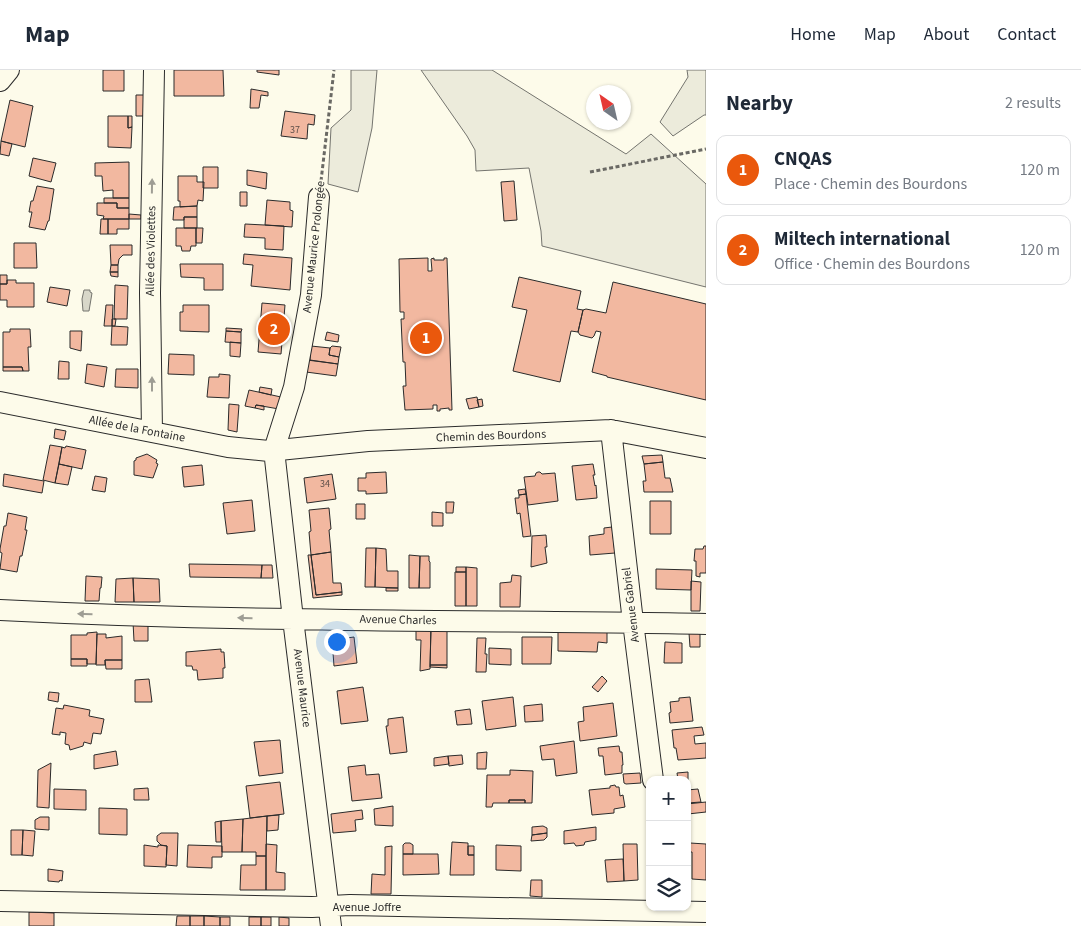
<!DOCTYPE html>
<meta charset="utf-8">
<style>
:root{--surface:#fff;--page:#f2f2f3;--text:#1f2937;--muted:#747a83;--line:#e0e1e3;--accent:#ea580c}
body{margin:0;font-family:"Source Sans 3",sans-serif;background:var(--page);color:var(--text)}
.controls{position:absolute;right:15px;bottom:15px;display:grid;overflow:hidden;border-radius:10px;box-shadow:0 1px 4px #0004}
.controls button{width:45px;height:45px;display:grid;place-items:center;padding:0;border:0;border-bottom:1px solid var(--line);background:var(--surface);color:var(--text);font:25px sans-serif}
.compass{position:absolute;left:586px;top:15px;width:45px;height:45px;border-radius:50%;background:var(--surface);box-shadow:0 1px 4px #0004;rotate:326deg}
.you{position:absolute;left:336px;top:571px;width:18px;height:18px;margin:-12px;border:4px solid #fff;border-radius:50%;background:#1a73e8;box-shadow:0 0 0 8px #1a73e833}
.badge{display:grid;place-items:center;width:32px;height:32px;border-radius:50%;background:var(--accent);color:#fff;font-size:16px;font-weight:700}
.pin{position:absolute;translate:-50% -50%;border:2px solid #fff;box-shadow:0 1px 5px #0006}
.list{margin:0;padding:0;list-style:none}
h2{display:flex;justify-content:space-between;align-items:center;height:65px;margin:0;padding:0 20px;font-size:21px}
h2 small{font-size:16px;font-weight:400;color:var(--muted)}
.list li{display:grid;grid-template-columns:32px 1fr auto;gap:15px;align-items:center;box-sizing:border-box;height:70px;margin:0 10px 10px;padding:0 10px;border:1px solid var(--line);border-radius:10px}
.list b{display:block;font-size:19px;white-space:nowrap}
.list p{margin:0;font-size:16px;white-space:nowrap;color:var(--muted)}
.list em{font-size:16px;font-style:normal;color:var(--muted)}
.icon{flex:none;width:28px;height:28px;fill:none;stroke:currentColor;stroke-width:2;stroke-linecap:round;stroke-linejoin:round}
.map{position:relative;flex:none;width:706px;height:856px;overflow:hidden}
header{display:flex;align-items:center;gap:30px;box-sizing:border-box;height:70px;padding:0 25px;background:var(--surface);border-bottom:1px solid var(--line)}
header strong{font-size:24px}
nav{display:flex;gap:28px;margin-inline-start:auto;font-size:18px}
main{display:flex}
aside{flex:1;background:var(--surface)}
.map>svg:first-child{display:block}
.green{fill:#ecebdb;stroke:#74746e}
.water{fill:#d8d7c9;stroke:#74746e}
.building{fill:#f2b8a0;stroke:#2b2b2b}
.lines{fill:none;stroke-linecap:round;stroke-linejoin:round}
.minor-casing{stroke:#2b2b2b;stroke-width:22}
.path{stroke:#6a6964;stroke-width:3;stroke-dasharray:4 2.5;stroke-linecap:butt}
.minor{stroke:#fdfbea;stroke-width:20}
.oneway{fill:#9e9d94}
.labels{text-anchor:middle;dominant-baseline:central;stroke-width:4;stroke-linejoin:round;paint-order:stroke}
.number-label{font-size:10px;fill:#5d4e48}
.street-label{font-size:12px;fill:#2b2b2b;stroke:#fdfbea}
</style>
<header>
<strong>Map</strong>
<nav><a>Home</a><a>Map</a><a>About</a><a>Contact</a></nav>
</header>
<main>
<div class="map">
<svg width="706" height="856" viewBox="0 0 706 856">
<rect width="100%" height="100%" fill="#fdfbea"/>
<path class="green" d="M351,0H377L372,58L358,122L328,114L331,58L351,40Z
M421,0H492L626,84L651,64L706,114V217L542,176L541,161L529,98L476,101L475,80L467,66Z
M687,0H706V45H704L673,66L660,52L688,7Z"/>
<path class="water" d="M84,220H90V222L92,223L89,241H83L82,229Z"/>
<path class="building" d="M103,0H124V21H103Z
M174,0H223L224,26H174Z
M257,0H279V5L257,2Z
M251,19L268,22V26L261,25L259,38H250Z
M136,25H145V46H136Z
M10,30L33,36L25,77L1,71Z
M285,41L315,45L314,55L308,54L307,69L281,66Z
M108,46H128V58L132,57L131,78L108,77Z
M128,46H132V57L128,58Z
M1,71L12,74L9,86L0,84Z
M33,88L56,93L51,112L29,106Z
M129,92V128H113V120L103,121L102,106H95V93Z
M203,97H218V118H203Z
M247,100L267,103L266,119L247,115Z
M178,106H197V112H204L203,131L198,130L197,136L180,137V131H178Z
M514,111L517,150L504,151L501,112Z
M37,116L54,119L49,151H48L45,160L29,157L32,142H29L31,131H33Z
M240,122H247V136H240Z
M104,128H129V138H117V133H104Z
M267,130L290,132V140L293,141L292,157L265,155Z
M97,133H117V138H129V149H103L104,146L97,145Z
M197,136V147H184V150H173L174,137Z
M129,144L141,145V149H129Z
M184,147H197V158H184Z
M101,149H108V164H100Z
M108,149H129V159H117V164H108Z
M245,154L284,156L283,180L265,179V168L244,167Z
M176,158H196V176H191L190,181H182L181,176H176Z
M196,158H203L202,173H196Z
M14,173H36L37,198H14Z
M110,175H132V185H123L119,189L118,195H111Z
M244,184L292,188L290,220L251,216L253,195L243,194Z
M428,188V201H432L431,189L434,188V190H444V188H447L452,340H449V338L440,339V341H437V335H433V339L405,340L403,316H406L405,292H403L401,249H404V242H400L399,189Z
M180,194H223V220H204V208L181,207Z
M111,195H118V202H110Z
M110,202H118V207L111,206Z
M0,205H7V214H0Z
M519,207L581,221L577,239L583,240L578,262L571,261L560,312L513,301L527,240L512,237Z
M7,210H16V213H34V237H7V230H0V214H7Z
M613,212L706,234V330L607,307V306L592,302L601,262L596,261L594,266L592,268L580,265L578,262L583,240L586,239L606,243Z
M115,215L128,216L127,249H114Z
M50,217L70,220L67,236L47,232Z
M262,233L285,235L281,284L258,282Z
M106,235H113L112,256H104Z
M183,235H209V262L180,261V242H183Z
M112,249H116L115,256H112Z
M112,256L128,257L127,275H111Z
M226,258L242,259L241,262L226,261Z
M10,259H30L31,277H28L29,301H23L22,297H3V262H10Z
M70,261H82L81,281L70,278Z
M226,261L241,262V273L225,272Z
M327,262L339,265L338,272L325,270Z
M230,272L241,273L240,287L230,286Z
M311,276L330,278L329,285L339,287L338,294L310,290Z
M332,276L341,277L339,287L329,285L330,278Z
M169,284L194,285V305L168,304Z
M307,290L338,294L336,306L306,302Z
M59,291L69,292V309H58Z
M87,294L107,297L104,317L85,313Z
M3,297H22L23,301H3Z
M116,299H138V318L115,317Z
M219,304L230,305L229,328L207,327L209,307H219Z
M260,317L272,319L271,325L259,322Z
M249,320L281,327L279,339L256,335L255,338L245,336Z
M477,327L479,337L469,339L466,329Z
M482,329L483,336L479,337L477,330Z
M229,334L239,335L237,362L228,360Z
M256,335L264,336V340L255,338Z
M55,359L66,361L64,370L54,368Z
M50,375L62,377L55,413L43,410Z
M66,376L86,380L82,399L59,394L62,377L65,378Z
M147,384L157,390L156,393L158,394L153,408L134,405V391L136,390V388Z
M662,385L663,392L644,394L642,386Z
M663,392L665,408H670L673,422H644L643,411H646L644,394Z
M59,394L72,397L68,415L55,413Z
M593,394L595,405H593L595,416L596,415L597,428L576,430L572,396Z
M202,395L204,415L184,417L182,397Z
M386,402L387,423L366,424V421H358V408H366V403Z
M538,402H540L542,404L555,403L558,431L528,435L524,407L535,406L536,403Z
M4,404L44,411L42,423L3,416Z
M332,404L336,429L307,433L304,408Z
M95,406L107,408L105,422L92,420Z
M525,419L526,424L519,425L518,420Z
M526,424L531,466L523,467L520,443L517,444L515,428H519V425Z
M252,430L255,461L227,464L223,433Z
M650,431H671V464H650Z
M446,432H454L453,443H446Z
M356,434H365V449H356Z
M329,438L331,459L329,460L331,482L311,485L309,462L311,461L309,440Z
M432,442L443,443V456H432Z
M8,443L27,447L25,460H27L22,486H20L17,502L0,499L2,483L0,482V479L4,456H6Z
M612,457L615,483L590,485L589,466L604,464V458Z
M546,465L547,477H545L547,493L531,497L532,466Z
M704,476H706V503H700V507L696,506V491H694L695,479H703Z
M366,478H376L375,517H365Z
M376,478L386,479L387,501H398V518L375,517Z
M331,482L333,513H341L342,522L316,525L311,485Z
M308,485H311L316,525L342,522V525L313,528Z
M409,485L420,486L419,518H409Z
M420,486H429V491L430,492V518H419Z
M189,494L262,495L261,508L190,507Z
M262,495H272L273,508H261Z
M456,497H466V502H456Z
M466,497L477,498V536H466Z
M656,499L692,500L691,520L656,519Z
M455,502H466V536H455Z
M512,505L521,506L520,537H500V513L511,512Z
M86,506L102,507L101,518H100L99,531H85Z
M133,508L134,532H115L116,509Z
M133,508L159,509L160,532H134Z
M691,511L701,512L700,541H691Z
M386,518H398V521H386Z
M133,552L148,553V571H134Z
M416,557H431L430,599L420,601L421,570H416Z
M431,557H447V595H430Z
M558,559L607,560V573L598,572L597,582L558,581Z
M97,562L96,594H87V589H71V565H87V563Z
M689,563H700V577H690Z
M97,564H106V568L122,566V590H105V595H96Z
M354,567L357,593L334,596L332,570Z
M522,567H552L551,594H522Z
M477,568H486L485,584H487L486,602H476Z
M665,572L682,573V593H664Z
M489,578L511,579V595L489,594Z
M221,579V582H224L225,598H223V608L198,610L197,600H193L192,596H186V582Z
M71,589H87V596H71Z
M105,590H122V599H106Z
M430,595H447V598L430,597Z
M602,606L607,611L598,622L592,617Z
M149,609L152,632H135V610Z
M363,617L368,651L341,654L337,621Z
M49,622L59,623L58,632L48,630Z
M513,627L516,656L486,660L482,631Z
M690,627L693,651L670,653L669,643L671,642L670,632L679,631V628Z
M613,633L617,666L580,671L578,652L584,651L583,637Z
M542,634L543,651L525,652L524,636Z
M64,635L90,640L89,646L104,649L101,664L93,663L91,674L84,672L83,676L70,680L69,675L65,674L66,663L60,662V665L52,664L56,638L63,639Z
M470,639L472,654L457,655L455,641Z
M403,647L407,682L390,684L386,656H388V649Z
M702,657L704,665L694,666L695,674L706,673V688L678,690L676,678H674L672,660Z
M280,670L283,703L259,706L254,672Z
M574,671L577,703L556,706L554,689L542,690L540,676Z
M619,676L620,682H622L623,695H622V703L605,705L603,686H599L598,678Z
M116,681L118,695L94,699V685Z
M487,682L486,699H477V683Z
M462,685L463,694L449,696L448,686Z
M448,686L449,694L434,696V688Z
M51,693L49,738L37,737L38,700Z
M365,695L366,705L379,704L382,728L352,731L348,697Z
M510,700L533,701L532,733H525V730H509V733H493L492,737H486L487,705H510Z
M688,702V710H678L677,703Z
M640,703L641,713L626,714L624,713L623,704Z
M280,712L284,744L250,748L246,716Z
M615,715L616,717H619L620,726L623,725L625,737L614,739V743L592,745L589,720L610,718V716Z
M148,718L149,730H134V719Z
M54,719L86,720V740L54,739Z
M698,719L701,732L687,733V720Z
M509,730H525V733H509Z
M706,732V742L688,744L687,734Z
M393,736V756L375,755L374,739Z
M99,738L127,739V765L99,764Z
M362,740L363,749L355,750L356,761L333,763L331,744Z
M279,745L278,760L267,761V746Z
M267,746L266,786H256V782H242L243,749Z
M40,747H49V760L35,759V750Z
M243,749L242,782H222L221,751Z
M221,751V772H216L215,752Z
M543,756L547,758V763L532,765V757Z
M596,757V770L585,772L584,775L576,776L574,773L564,774V761Z
M11,760H23L22,785H11Z
M23,760L35,761L33,786L22,785Z
M161,763H178L177,796L166,795L167,776L161,775L157,771V766Z
M547,763V767L544,770L531,771L532,765Z
M452,772L468,773V785H474V805H450Z
M405,773H410L413,775V784H403V775Z
M690,773L706,774V810L692,809V782H689Z
M266,774L277,775L276,802L285,803V820H266Z
M623,774H637L638,810L624,811Z
M144,775L158,777V775L167,776L166,797L144,796Z
M188,775L222,776V787H212V798L187,797Z
M496,775L521,776V801L496,800Z
M392,776L391,824H371L372,804L385,805V777Z
M468,776H474V785H468Z
M403,784H438L439,804L403,805Z
M256,786H266V820H240L241,795H256Z
M623,789L624,811L607,812L605,790Z
M48,799L63,801L62,811L60,810L59,812L48,811Z
M531,810H542V827L530,826Z
M29,842L54,843V856H29Z
M177,846H190V856H176Z
M190,846H204V856H190Z
M204,846L220,847V856H204Z
M220,847H230V856H220Z
M249,847H261V856H249Z
M261,847H271V856H261Z
M279,847L289,848V856H279Z"/>
<g class="lines">
<g class="minor-casing">
<path id="minor" d="M0,11L9,0
M319,127L311,225L294,317L274,380L293,549L331,856
M0,332L228,377L269,381L368,371L611,360L706,378
M611,360L633,552L653,710
M152,362L150,223L154,0
M0,540C98,545 196,548 294,549C432,552 569,551 706,554
M0,831L312,837L350,835L706,842"/>
</g>
<path class="path" d="M590,102L706,79
M321,111L334,0"/>
<use href="#minor" class="minor"/>
</g>
<defs><path id="oneway-solid" d="M-6-.8H1V-3.2L6.5 0L1 3.2V.8H-6Z" transform="scale(1.25)"/></defs>
<g class="oneway">
<use href="#oneway-solid" transform="translate(152 116) rotate(-89)"/>
<use href="#oneway-solid" transform="translate(152 314) rotate(-90)"/>
<use href="#oneway-solid" transform="translate(85 544) rotate(-178)"/>
<use href="#oneway-solid" transform="translate(245 548) rotate(-179)"/>
</g>
<g class="labels">
<g class="number-label">
<text x="295" y="60">37</text>
<text x="325" y="414">34</text>
</g>
<g class="street-label">
<text transform="translate(314 177) rotate(-84)">Avenue Maurice Prolongée</text>
<text transform="translate(151 181) rotate(-89)">Allée des Violettes</text>
<text transform="translate(137 359) rotate(11)">Allée de la Fontaine</text>
<text transform="translate(491 366) rotate(-2)">Chemin des Bourdons</text>
<text transform="translate(631 535) rotate(-97)">Avenue Gabriel</text>
<text transform="translate(398 550) rotate(1)">Avenue Charles</text>
<text transform="translate(302 618) rotate(83)">Avenue Maurice</text>
<text x="367" y="837">Avenue Joffre</text>
</g>
</g>
</svg>
<div class="controls">
<button>+</button>
<button>−</button>
<button><svg class="icon" aria-label="layers" viewBox="0 0 24 24"><path d="M12 4l9 5-9 5-9-5zM3 14l9 5 9-5"/></svg></button>
</div>
<svg class="compass" viewBox="-18 -18 36 36"><path d="M0-13l5 13h-10z" fill="#e53935"/><path d="M0 13l5-13h-10z" fill="#747a83"/></svg>
<div class="you"></div>
<div class="pin badge" style="left:426px;top:268px">1</div>
<div class="pin badge" style="left:274px;top:259px">2</div>
</div>
<aside>
<h2>Nearby<small>2 results</small></h2>
<ul class="list">
<li><span class="badge">1</span><div><b>CNQAS</b><p>Place · Chemin des Bourdons</p></div><em>120 m</em></li>
<li><span class="badge">2</span><div><b>Miltech international</b><p>Office · Chemin des Bourdons</p></div><em>120 m</em></li>
</ul>
</aside>
</main>
